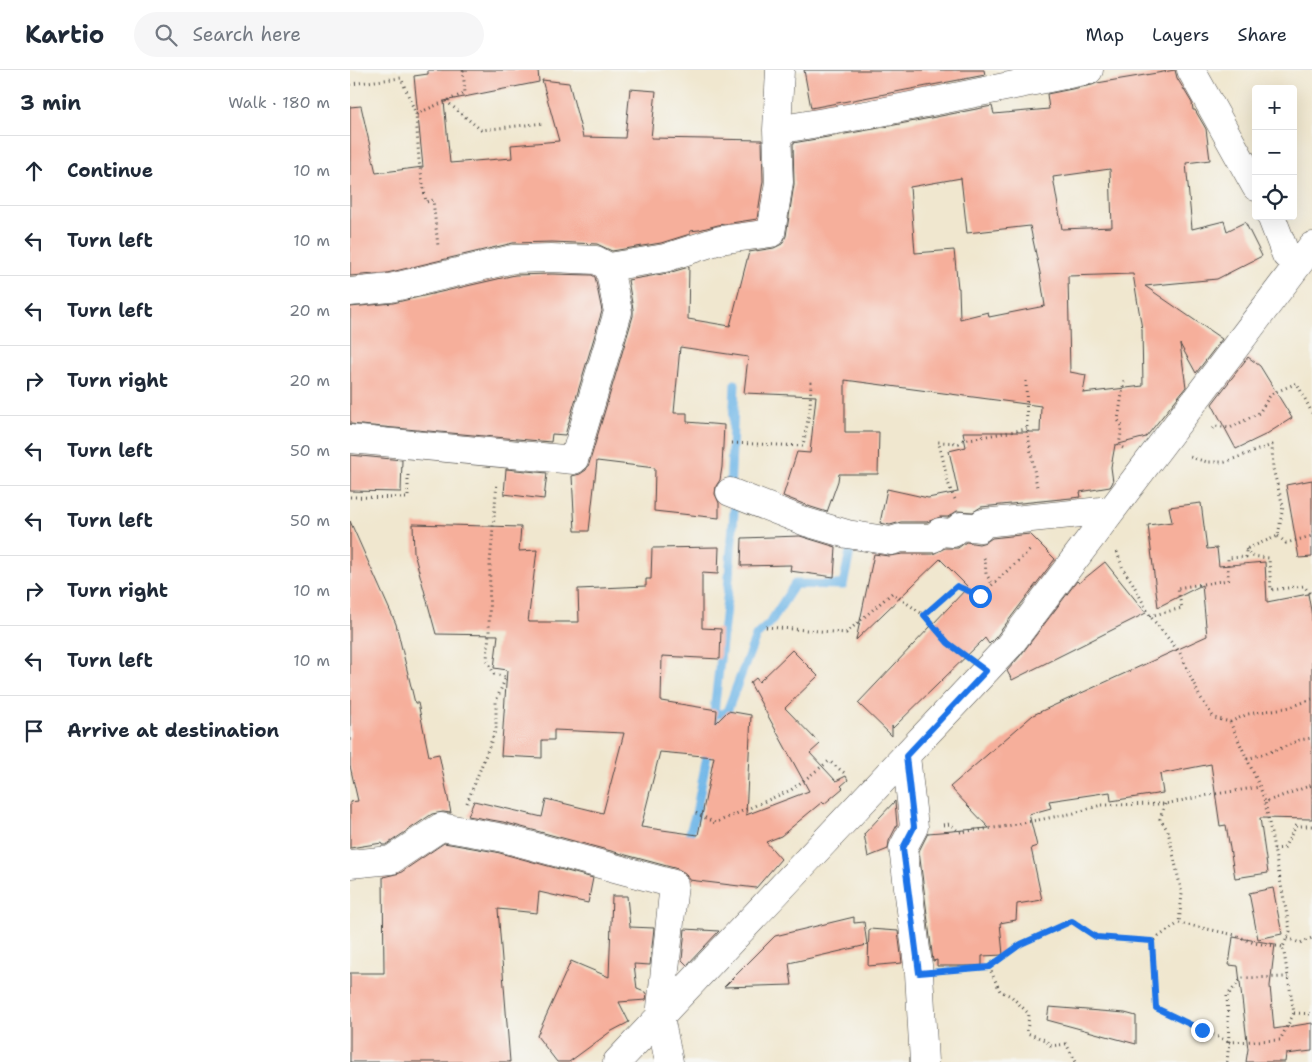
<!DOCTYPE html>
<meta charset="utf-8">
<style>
:root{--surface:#fff;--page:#f6f6f7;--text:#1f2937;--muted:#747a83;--line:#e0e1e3}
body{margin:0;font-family:"Shantell Sans",sans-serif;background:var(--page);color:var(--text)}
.controls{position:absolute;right:15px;top:15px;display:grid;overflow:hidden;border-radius:5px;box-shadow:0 5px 20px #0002}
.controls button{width:45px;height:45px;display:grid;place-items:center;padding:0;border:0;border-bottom:1px solid var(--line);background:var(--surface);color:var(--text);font:25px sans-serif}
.stop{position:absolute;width:15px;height:15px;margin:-11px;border:4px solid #1a73e8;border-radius:50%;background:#fff}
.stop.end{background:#1a73e8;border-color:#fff;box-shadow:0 1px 5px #0008}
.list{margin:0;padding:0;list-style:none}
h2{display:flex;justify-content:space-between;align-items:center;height:65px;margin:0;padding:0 20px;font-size:21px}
h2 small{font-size:16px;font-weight:400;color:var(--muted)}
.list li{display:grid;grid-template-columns:32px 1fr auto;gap:15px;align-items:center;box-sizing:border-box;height:70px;padding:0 20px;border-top:1px solid var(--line)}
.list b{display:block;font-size:19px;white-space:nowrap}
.list em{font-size:16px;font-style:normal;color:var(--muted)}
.icon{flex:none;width:28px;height:28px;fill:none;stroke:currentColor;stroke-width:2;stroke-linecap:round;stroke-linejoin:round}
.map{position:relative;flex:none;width:962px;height:992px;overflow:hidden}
header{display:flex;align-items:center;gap:30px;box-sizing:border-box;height:70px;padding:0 25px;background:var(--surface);border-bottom:1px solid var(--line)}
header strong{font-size:24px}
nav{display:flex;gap:28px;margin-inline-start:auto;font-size:18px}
.search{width:350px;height:45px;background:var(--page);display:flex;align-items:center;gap:12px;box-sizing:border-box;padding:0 18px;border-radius:28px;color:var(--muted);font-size:19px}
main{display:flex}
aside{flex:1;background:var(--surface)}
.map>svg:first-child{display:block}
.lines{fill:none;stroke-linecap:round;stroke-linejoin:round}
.stream{stroke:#71b7e8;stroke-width:9}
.building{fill:#f6af9b;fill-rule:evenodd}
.minor-casing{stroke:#494744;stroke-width:29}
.path{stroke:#494744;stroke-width:3;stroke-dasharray:1 4;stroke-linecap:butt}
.minor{stroke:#fff;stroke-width:28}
.route{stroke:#1a73e8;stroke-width:6}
</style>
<header>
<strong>Kartio</strong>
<div class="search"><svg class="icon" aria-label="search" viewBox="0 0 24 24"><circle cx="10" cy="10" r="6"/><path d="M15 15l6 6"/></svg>Search here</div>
<nav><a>Map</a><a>Layers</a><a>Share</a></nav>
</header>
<main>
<aside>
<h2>3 min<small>Walk · 180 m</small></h2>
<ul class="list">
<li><svg class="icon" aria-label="ahead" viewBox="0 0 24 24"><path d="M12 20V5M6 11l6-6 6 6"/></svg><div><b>Continue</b></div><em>10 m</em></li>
<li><svg class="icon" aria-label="left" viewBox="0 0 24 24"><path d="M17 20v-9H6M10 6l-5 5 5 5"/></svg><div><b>Turn left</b></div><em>10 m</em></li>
<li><svg class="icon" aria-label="left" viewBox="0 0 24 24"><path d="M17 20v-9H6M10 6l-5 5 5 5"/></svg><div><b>Turn left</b></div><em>20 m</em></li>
<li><svg class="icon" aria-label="right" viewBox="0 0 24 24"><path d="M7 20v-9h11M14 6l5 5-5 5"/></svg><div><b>Turn right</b></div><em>20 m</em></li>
<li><svg class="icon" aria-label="left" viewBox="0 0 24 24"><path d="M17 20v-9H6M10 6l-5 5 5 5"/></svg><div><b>Turn left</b></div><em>50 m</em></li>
<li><svg class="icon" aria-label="left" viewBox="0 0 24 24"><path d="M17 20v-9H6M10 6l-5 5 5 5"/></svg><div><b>Turn left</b></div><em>50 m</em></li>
<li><svg class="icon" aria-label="right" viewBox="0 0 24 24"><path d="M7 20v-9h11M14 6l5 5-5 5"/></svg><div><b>Turn right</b></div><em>10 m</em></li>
<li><svg class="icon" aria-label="left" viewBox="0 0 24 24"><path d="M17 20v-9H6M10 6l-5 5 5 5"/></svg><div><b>Turn left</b></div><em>10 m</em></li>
<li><svg class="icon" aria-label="arrive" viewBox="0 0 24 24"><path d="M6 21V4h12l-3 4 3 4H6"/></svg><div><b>Arrive at destination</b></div></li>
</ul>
</aside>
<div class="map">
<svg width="962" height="992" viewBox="0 0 962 992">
<rect width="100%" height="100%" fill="#f6f6f2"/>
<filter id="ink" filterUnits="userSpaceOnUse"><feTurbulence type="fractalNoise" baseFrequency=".02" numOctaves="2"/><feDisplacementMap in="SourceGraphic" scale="10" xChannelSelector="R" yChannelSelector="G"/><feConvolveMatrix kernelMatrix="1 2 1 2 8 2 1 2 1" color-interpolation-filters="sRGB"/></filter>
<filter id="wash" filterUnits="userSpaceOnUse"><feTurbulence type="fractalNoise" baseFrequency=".0096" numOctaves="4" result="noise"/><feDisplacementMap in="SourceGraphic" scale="20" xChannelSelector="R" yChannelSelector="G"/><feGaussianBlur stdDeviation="1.12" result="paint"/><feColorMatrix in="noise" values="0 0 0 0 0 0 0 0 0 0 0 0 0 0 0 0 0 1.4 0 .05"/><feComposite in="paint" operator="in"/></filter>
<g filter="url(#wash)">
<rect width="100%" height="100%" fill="#f0e7cf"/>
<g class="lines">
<path class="stream" d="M365,643L376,644L406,566L420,553L445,514L493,515L503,467
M363,651L378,520L385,430L380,422L385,314
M336,775L346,743L359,676"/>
</g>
<g id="blocks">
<path class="building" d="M78,0H188L189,12L94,31L100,93L162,88L161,75L209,71L192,10L219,13L233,67L275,68L280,19L306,21L301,68L412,70L413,111L407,149L368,155L349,160L340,161V164L311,173L262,181L247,174L202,172L163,173L37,203L0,206V37L11,36L26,103L73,97L64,6L78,4Z
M454,0H634L635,5L461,38Z
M825,0L827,8L842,33L843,40H845L856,59L860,90L836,93L842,159L874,151L877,161L895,152L912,186L867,209L795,216L872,269L846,303L830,274L836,317L796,367L765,375L761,397L763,412L760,417L730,422L731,427L631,437L623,442L607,441L598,447H590L577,452H551L540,455L530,453L537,419L578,428L608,422L599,381L616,377L613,362H690L691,336L495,310V362H529L528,404H489L488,411L477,442L461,437L433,426L447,382L460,383L466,326L394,323L398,287L330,277L324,343H337V352L374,355L372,397L370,410L366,416L365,424L369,433V448L304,441L305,398L247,391L239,461H225L222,406L230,404L236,400L239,394L283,246V239L278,210L318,203L339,197L338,249L380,256L399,182L424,178L432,174L436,166L444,114L443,73L524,59L642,36L644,44L699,39L697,24L742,15L747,13ZM760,99L762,157L712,159L703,107ZM611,108L617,163L680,156L690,203L695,236L639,247L638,242L610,249L609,218H608L604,180L565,183L560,117ZM783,204L792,259L793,316L733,323L736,305L720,302L718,206Z
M201,204L242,205L245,207L252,241L215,365L202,364L201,372L0,354V237L43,233L165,205Z
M898,287L910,296L942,348L915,365L886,379L862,334Z
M0,385L52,390L51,422L0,421Z
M156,399L197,403L194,429L154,424Z
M962,410V487L949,488L936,415Z
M851,433L857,479L867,478L869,496L915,492L917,532L958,524L962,546V749L910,748L918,803L885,808L876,755L870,756L861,694L810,704L813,723L761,731L760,722L699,731L701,738L679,744L687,776L681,778L692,830L667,834L666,850L650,853L653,885L632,886V896H587V890L583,891L569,781L578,763L639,758L600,717L683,645L857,566L852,515L808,537L798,455L822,452L819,437Z
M0,451L46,554L65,633H68L79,686L89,684L101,743L93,742L82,744L36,775H32V773L0,778V732L8,731L0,696Z
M63,454L171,457L169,481L187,480L178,552H229L228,519L296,516V509H301L302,478L369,477L368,504L352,503V558L371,559L370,589L312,586L311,631L367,640L366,653L378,641L401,645L396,745L459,721L400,613L406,608L409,612L442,580L468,606L435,638L470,674L460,683L486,711L496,706L498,710L491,716L493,718L474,734L472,732L431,766L416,772L431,789L406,818L339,810L335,803L328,799L153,752L118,746L124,731L192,747L196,729L253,743L274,663L204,660V670H192V688L151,686L157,600L144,598L148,565L86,564L64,483ZM310,682L364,687L348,765L291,757Z
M680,464L705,489L646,567L639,574L635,568L543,658L542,656V666L508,633L618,517L590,489L506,570L524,484L539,486L553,484H583L595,478H608L616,472L629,474L636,472L642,468Z
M450,466L486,477L484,507L440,501L441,495L391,496L392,468Z
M755,492L796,543L662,610L657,601L670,586L727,511L729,513Z
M545,731L547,755L539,771L538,779L518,787L514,764Z
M94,773L146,782L243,808L238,833L189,822L187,843L148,839L160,992H0V903H34L33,807L50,803Z
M923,818L932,864L908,869L899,823Z
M262,826H277L280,857L304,858L300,895L284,894L287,919L297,923L296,930L269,932L279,952L260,962L219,992H207L187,966L221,891L259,907Z
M504,847V853L514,852L517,875L439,893L442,915L374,917L425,866Z
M335,859L369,861L337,895L332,890Z
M519,859L548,861L552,893L518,896Z
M883,867L925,874L920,916L924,959L962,953V981L936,984L935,992H896L898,979L888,896L879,895Z
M699,937L775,943L786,946V974L697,950Z"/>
</g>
</g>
<g filter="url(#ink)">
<use href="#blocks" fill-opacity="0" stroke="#494744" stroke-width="1"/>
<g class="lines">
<g class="minor-casing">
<path id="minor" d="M841,0L906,117
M427,60L521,44L739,0
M921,146L936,185L947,194
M0,222L40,218L163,189L201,188L246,190L259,197L315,188L370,170L421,163L429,112L427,60L430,0
M0,369L224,390L268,242L259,197
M380,422L456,452L497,464L541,471L551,468H583L590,462L603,463L611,456L630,458L633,453L761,440
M556,686L564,757L553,778L569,903L574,992
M0,794L41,790L91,757L149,767L324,814L310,947L319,992
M267,992L658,577L962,176"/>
</g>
<path class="path" d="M0,14L51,8L66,44L69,91L76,132L83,130L88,176
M96,31L131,60L194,53
M66,44L115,23L113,0
M676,311L677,359L687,417
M863,359L865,356L880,358L909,343L921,324L947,313L962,343
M382,373L453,376L460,339L461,311
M773,378L769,376L772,356L768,350L774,311
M0,427L58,428V405
M605,429C595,412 595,390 588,372L609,373L613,370L677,359
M928,466L936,473L962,466
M896,479L901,486L919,488L921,520L954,516L962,526
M767,482L773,499L782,512L800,546L830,583L849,625L864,648L880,652L910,717L915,732L962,715
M634,488L635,490L636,504L643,515
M574,545L598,573L612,584
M800,546L832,538L827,518L878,510V488L896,487V479L928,466L933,436L923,399L922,375L875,392H857L840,387
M416,557L496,563L542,523L574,545L607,516L630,526L681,479
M880,652L898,644L941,637L962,629
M897,689L932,678L949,670L962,668
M117,733L146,659V631L156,607L144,604L137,589L139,563L140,493L147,412
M815,734L810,749L818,761L832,824L829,853
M346,743L365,753L441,720L479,691L497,705
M593,755L600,754L609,762L652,757L724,743L751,735L815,734L859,725L910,717
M924,779L934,778L946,756H962
M937,868L950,873L962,868
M802,871L806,938L879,972
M639,897L650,921L661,926L679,944L677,963L695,970L701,976L716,974L726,992
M597,901L639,897L671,874L722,851L746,867L802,871L829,853L885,865L904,873L933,877
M944,943L962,944
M879,972L877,926L892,908L938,907
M877,992L879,972L930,970L944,943L933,877L940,861L915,732"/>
<use href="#minor" class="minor"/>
</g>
</g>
<g class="lines" filter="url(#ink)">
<path class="route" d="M630,526L607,516L574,545L598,573L636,601L556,686L564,757L553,778L569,903L639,897L671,874L722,851L746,867L802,871L806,938L852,960"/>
</g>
</svg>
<div class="controls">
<button>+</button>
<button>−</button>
<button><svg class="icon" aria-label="locate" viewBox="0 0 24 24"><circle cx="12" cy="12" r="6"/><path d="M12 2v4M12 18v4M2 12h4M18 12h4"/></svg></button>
</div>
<div class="stop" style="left:630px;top:526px"></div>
<div class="stop end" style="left:852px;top:960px"></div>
</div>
</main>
